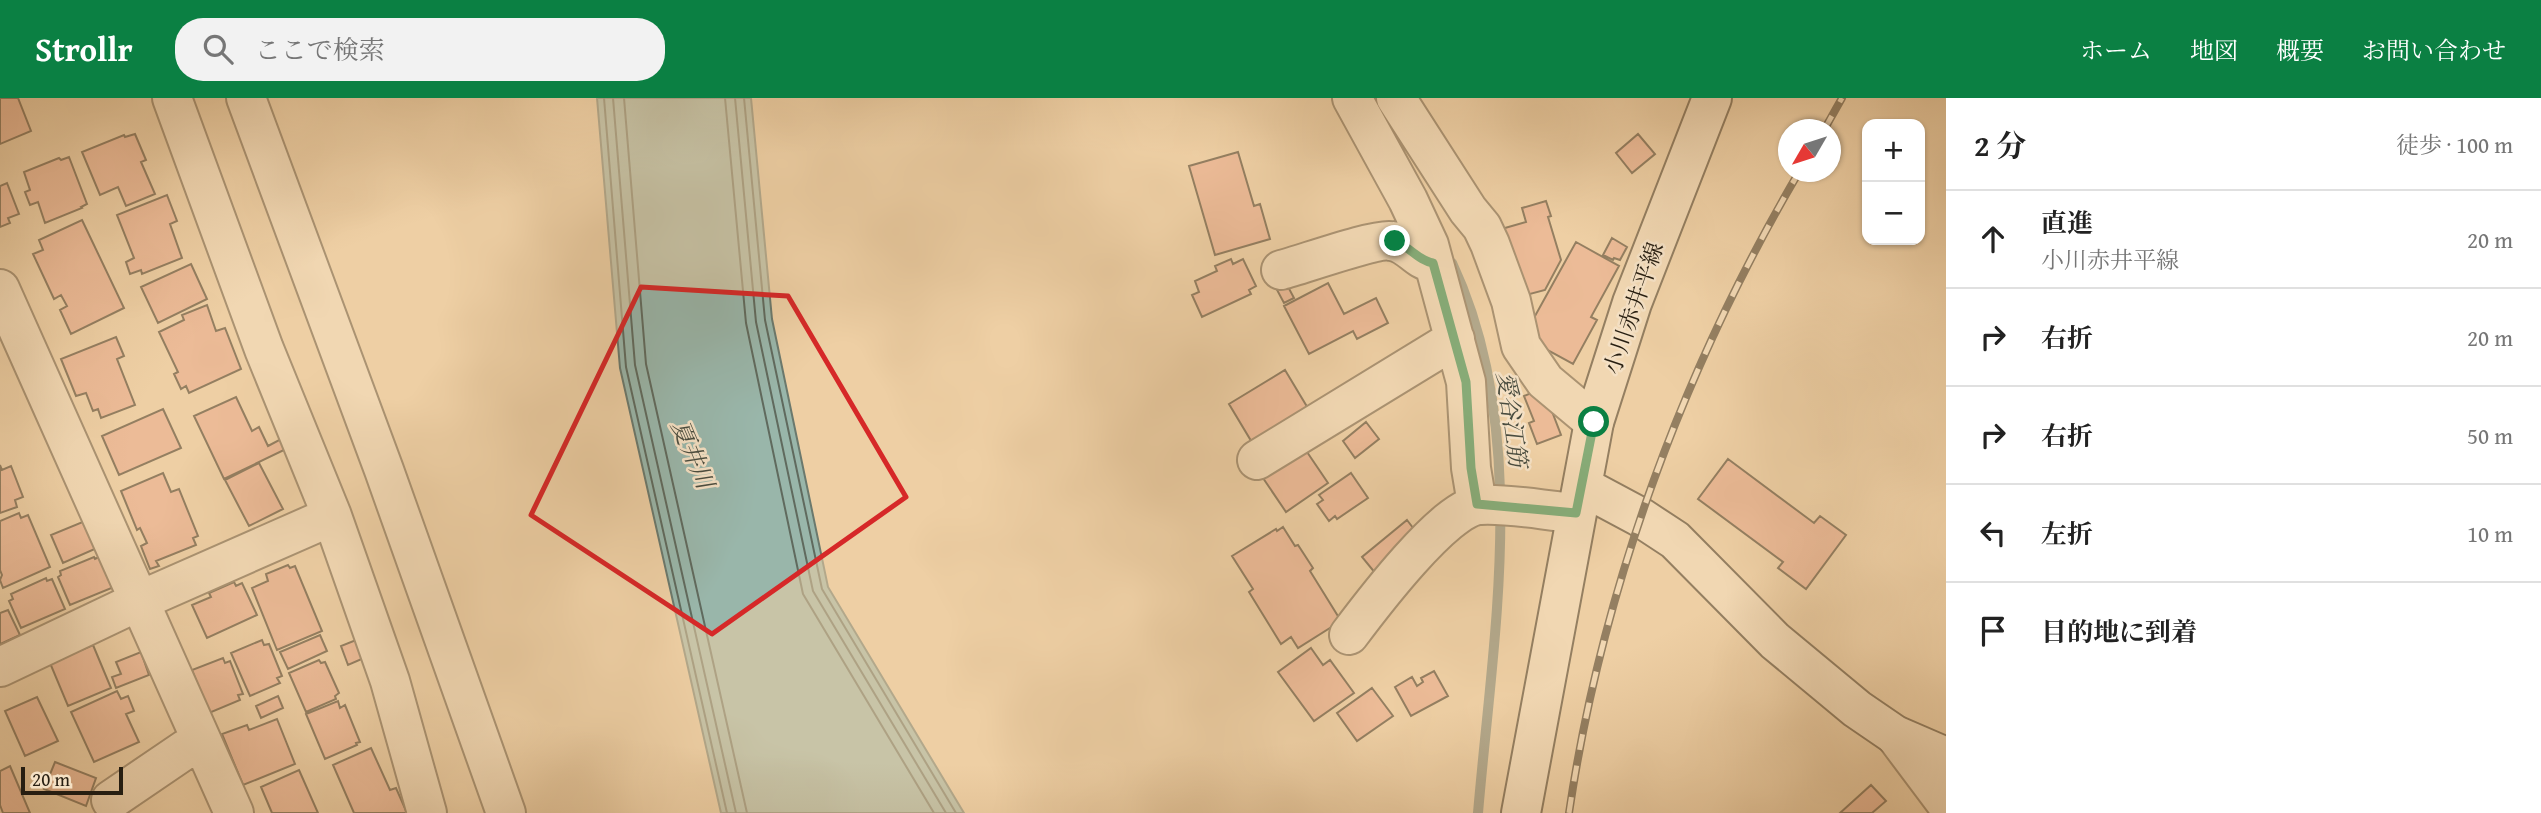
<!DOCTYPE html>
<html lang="ja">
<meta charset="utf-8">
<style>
:root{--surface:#fff;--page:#f2f2f2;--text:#222;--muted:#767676;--line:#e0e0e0;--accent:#0b8043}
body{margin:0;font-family:"Gentium Book Plus","Noto Serif JP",serif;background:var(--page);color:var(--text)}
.controls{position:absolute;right:21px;top:21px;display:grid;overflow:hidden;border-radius:14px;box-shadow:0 2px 5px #0004}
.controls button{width:63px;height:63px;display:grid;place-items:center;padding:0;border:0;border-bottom:2px solid var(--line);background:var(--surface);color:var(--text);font:35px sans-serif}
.compass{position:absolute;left:1778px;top:21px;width:63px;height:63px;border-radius:50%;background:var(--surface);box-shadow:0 2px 5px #0004;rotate:231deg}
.scale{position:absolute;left:21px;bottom:18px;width:102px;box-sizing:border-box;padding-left:7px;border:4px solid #271e11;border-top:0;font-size:19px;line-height:24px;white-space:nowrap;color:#271e11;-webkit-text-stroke:5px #f4e0c4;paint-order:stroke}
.stop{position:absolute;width:21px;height:21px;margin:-16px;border:5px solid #0b8043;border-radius:50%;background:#fff}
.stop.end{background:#0b8043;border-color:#fff;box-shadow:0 2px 7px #0008}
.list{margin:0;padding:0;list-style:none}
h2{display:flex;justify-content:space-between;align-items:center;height:91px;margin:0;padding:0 28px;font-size:30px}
h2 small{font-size:23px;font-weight:400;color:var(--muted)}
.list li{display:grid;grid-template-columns:46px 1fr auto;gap:21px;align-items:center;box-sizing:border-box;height:98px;padding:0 28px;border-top:2px solid var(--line)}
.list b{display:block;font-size:26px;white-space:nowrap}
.list p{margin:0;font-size:23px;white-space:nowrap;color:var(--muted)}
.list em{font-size:23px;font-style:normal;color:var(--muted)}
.icon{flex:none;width:38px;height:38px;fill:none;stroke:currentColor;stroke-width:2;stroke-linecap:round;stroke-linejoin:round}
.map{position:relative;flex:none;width:1946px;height:715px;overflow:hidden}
header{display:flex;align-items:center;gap:42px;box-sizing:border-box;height:98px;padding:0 35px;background:var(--accent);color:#fff}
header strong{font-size:33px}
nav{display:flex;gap:38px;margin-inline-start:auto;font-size:24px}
.search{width:490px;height:63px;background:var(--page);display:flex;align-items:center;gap:18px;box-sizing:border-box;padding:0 24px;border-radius:28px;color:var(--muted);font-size:26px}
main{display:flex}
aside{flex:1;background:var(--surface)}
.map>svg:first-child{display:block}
.water{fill:#99b6aa;stroke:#6b796d;stroke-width:2}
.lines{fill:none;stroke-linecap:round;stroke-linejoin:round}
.shore{stroke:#606a5e;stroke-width:2}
.stream{stroke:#6b796d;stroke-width:10}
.building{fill:#e9a387;stroke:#271e11;stroke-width:2}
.street-casing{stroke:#594a36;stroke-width:42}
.secondary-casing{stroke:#271e11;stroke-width:42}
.street{stroke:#f4e0c4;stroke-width:38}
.secondary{stroke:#f4e0c4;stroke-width:38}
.rail-casing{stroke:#271e11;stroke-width:8}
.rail{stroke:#f4e0c4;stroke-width:5;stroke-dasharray:16;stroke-linecap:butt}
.route{stroke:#0b8043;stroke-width:9}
.marked{fill:none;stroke:#d62828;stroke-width:5;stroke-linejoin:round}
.labels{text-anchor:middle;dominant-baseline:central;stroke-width:5;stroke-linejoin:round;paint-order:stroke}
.street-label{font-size:23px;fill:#271e11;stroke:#f4e0c4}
.water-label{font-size:24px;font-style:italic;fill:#494c3f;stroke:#f4e0c4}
</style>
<header>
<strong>Strollr</strong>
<div class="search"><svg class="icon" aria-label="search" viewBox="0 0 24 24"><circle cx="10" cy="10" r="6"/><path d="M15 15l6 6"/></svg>ここで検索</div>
<nav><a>ホーム</a><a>地図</a><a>概要</a><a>お問い合わせ</a></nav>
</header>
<main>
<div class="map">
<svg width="1946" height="715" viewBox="0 0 1946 715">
<rect width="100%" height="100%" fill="#eecfa4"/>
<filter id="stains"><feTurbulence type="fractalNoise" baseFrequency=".00286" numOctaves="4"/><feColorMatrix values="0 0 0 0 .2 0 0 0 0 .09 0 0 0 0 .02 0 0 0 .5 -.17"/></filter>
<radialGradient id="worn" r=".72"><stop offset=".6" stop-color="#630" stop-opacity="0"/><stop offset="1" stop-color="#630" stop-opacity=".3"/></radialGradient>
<path class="water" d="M597,0H751L772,221L828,489L964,715H721L620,270Z"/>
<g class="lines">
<path class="shore" d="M604,0L626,269L727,715
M613,0L635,267L736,715
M624,0L646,266L747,715
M725,0L746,225L803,496L934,715
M735,0L756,224L813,493L946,715
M744,0L765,222L822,491L956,715"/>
<path class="stream" d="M1452,165C1531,333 1493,537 1478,715"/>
</g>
<path class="building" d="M0,0H18L31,33L0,46Z
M135,36L146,62L141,64L155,96L126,108L118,89L100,97L82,54L124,37L125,39Z
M1638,36L1655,56L1632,75L1616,55Z
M1238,54L1254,108L1260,106L1270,141L1215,157L1189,68Z
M69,59L87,106L81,109L82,110L45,125L38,104L30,107L25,94L30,92L24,74L59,60L61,62Z
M7,85L19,116L8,120L10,125L0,129V88Z
M167,97L177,123L170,126L182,160L142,176L141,172L130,176L126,164L134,160L117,117Z
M1546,103L1551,118L1548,119L1561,162L1545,192L1518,199L1498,132L1526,124L1522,110Z
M82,122L124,210L71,236L60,212L67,208L61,197L54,201L33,156L43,152L39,142Z
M1612,140L1627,149L1620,162L1614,160L1613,162L1603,157Z
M1576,144L1619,168L1591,219L1597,222L1573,266L1529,242L1530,227Z
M1231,161L1233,166L1243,161L1256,188L1249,192L1251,196L1202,219L1192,197L1199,194L1195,183L1217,173L1215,168Z
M191,166L207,201L158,225L141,189Z
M1286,185L1294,200L1284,205L1276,190Z
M1328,185L1344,216L1376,200L1388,225L1357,241L1353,233L1309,256L1284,208Z
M207,207L216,233L225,230L241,271L189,295L186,288L181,291L174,276L178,274L159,234L184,222L182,217Z
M116,239L124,258L117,261L135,307L101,320L98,311L93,313L86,295L76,298L61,261Z
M1285,272L1309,312L1253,346L1229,306Z
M1543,290L1561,337L1537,346L1529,325L1534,323L1524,298Z
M236,299L252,333L259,329L268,348L281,341L286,351L224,381L194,318Z
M163,311L181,350L119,377L102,338Z
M1366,324L1379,341L1355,360L1343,343Z
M1305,351L1328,385L1286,414L1263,380Z
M1728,361L1814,425L1820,418L1846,437L1806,491L1778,470L1783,464L1698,401Z
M259,365L283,411L249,428L225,382Z
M0,367L2,372L11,368L23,399L15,402L17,409L0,415Z
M163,375L171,394L179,391L198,438L193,440L196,447L156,463L159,468L150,471L141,448L147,445L140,430L137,432L121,393Z
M1351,375L1368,400L1337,421L1335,418L1329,423L1317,406L1323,402L1319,397Z
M19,415L21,420L28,417L50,469L3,490L0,482L2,477L0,472V423Z
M1407,422L1420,439L1376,476L1362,459Z
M85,423L97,450L63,465L51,437Z
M1283,429L1295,448L1298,447L1313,470L1310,473L1341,523L1298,550L1291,539L1281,546L1249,494L1253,491L1232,458L1276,431L1277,433Z
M101,458L114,489L70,507L58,479L61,477L60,473L94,459L95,461Z
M288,467L290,470L295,468L322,533L277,552L252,490L268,483L266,476Z
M46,480L47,483L52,481L65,511L21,530L9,503L13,501L11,496Z
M234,484L236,488L242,485L257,517L207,540L192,507L211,499L209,495Z
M8,512L20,537L0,546V515Z
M320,537L327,553L288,571L280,554Z
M262,542L264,547L269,546L282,578L277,580L280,585L250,598L231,555Z
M356,542L364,560L348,567L341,548Z
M93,547L111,590L68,608L50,565Z
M1311,550L1323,567L1330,562L1354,595L1314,623L1278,574Z
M141,554L149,577L116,590L112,579L121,576L116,564Z
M223,560L225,565L230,563L243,596L238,597L240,602L209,615L192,572Z
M319,562L321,565L325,564L339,595L335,598L336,601L306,614L289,575Z
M1434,573L1448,598L1411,618L1395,589L1412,579L1417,588L1423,584L1421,580Z
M1372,590L1393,618L1357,643L1337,615Z
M117,593L121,601L128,598L134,613L126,616L139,644L94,664L71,614Z
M278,598L283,610L261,620L256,608Z
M37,599L58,643L25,658L5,613Z
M338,603L340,610L345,607L360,644L356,645L357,647L325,661L306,616Z
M277,621L295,666L243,687L222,636L247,627L249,632Z
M371,650L390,692L396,690L407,715H354L333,667Z
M55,664L96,680L86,708L44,691Z
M10,668L30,715H3L0,707V673Z
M299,672L318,715H272L261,689Z
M1871,687L1886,703L1872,715H1840Z"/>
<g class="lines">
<g class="street-casing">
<path id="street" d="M172,0L264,251L332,418L390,583L427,715
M246,0L384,372L506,715
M1352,0L1408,102L1429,147L1466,284L1471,370L1477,406
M1396,0L1468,112L1482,129L1490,146L1511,203L1521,248L1545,283L1594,324
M1281,172C1301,167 1376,140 1391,143C1409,145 1416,162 1433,165
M0,191L234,715
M1257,362L1455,241
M1349,537C1370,509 1446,408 1480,407C1507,405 1547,413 1576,415
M0,569L139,503L332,418
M1895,637L1946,705
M111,702L186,651L202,645"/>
</g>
<g class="secondary-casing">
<path id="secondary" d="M1582,388L1640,419L1675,442L1775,543L1857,611L1895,637L1946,659
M1521,715L1594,324L1632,205L1712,0"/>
</g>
<use href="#street" class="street"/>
<use href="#secondary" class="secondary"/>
<g class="rail-casing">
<path id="rail" d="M1824,32L1842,0
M1569,715C1602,490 1684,270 1799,74"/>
</g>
<use href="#rail" class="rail"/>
</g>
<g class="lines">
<path class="route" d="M1395,143C1410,149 1419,163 1433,165L1466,284L1471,370L1477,406L1576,415L1594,324"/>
</g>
<path d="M0 0H1946V715H0ZM641,189L788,198L906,399L712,536L531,417Z" fill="#eecfa4" fill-opacity=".55" fill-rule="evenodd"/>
<path class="marked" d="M641,189L788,198L906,399L712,536L531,417Z"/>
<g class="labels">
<g class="street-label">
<text transform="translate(1633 210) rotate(-71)">小川赤井平線</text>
</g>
<g class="water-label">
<text transform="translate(1512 321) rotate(82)">愛谷江筋</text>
<text transform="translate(693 356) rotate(67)">夏井川</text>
</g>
</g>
<rect width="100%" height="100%" filter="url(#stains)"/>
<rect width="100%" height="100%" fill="url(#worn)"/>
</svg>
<div class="controls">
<button>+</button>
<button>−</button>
</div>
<svg class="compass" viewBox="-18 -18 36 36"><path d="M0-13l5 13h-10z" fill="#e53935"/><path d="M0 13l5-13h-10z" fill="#767676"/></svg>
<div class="scale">20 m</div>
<div class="stop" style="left:1594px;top:324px"></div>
<div class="stop end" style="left:1395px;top:143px"></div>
</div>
<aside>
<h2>2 分<small>徒歩 · 100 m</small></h2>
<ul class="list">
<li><svg class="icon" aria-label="ahead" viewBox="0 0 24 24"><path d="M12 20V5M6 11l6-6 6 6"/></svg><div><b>直進</b><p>小川赤井平線</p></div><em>20 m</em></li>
<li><svg class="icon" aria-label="right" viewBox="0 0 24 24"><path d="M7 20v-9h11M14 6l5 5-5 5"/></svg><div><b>右折</b></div><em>20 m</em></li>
<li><svg class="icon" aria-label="right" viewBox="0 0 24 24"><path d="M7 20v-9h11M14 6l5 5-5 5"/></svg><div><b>右折</b></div><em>50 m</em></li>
<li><svg class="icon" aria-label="left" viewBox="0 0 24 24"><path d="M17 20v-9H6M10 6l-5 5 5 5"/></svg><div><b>左折</b></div><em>10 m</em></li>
<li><svg class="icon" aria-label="arrive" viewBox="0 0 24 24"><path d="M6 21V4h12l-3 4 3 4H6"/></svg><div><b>目的地に到着</b></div></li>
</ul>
</aside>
</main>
